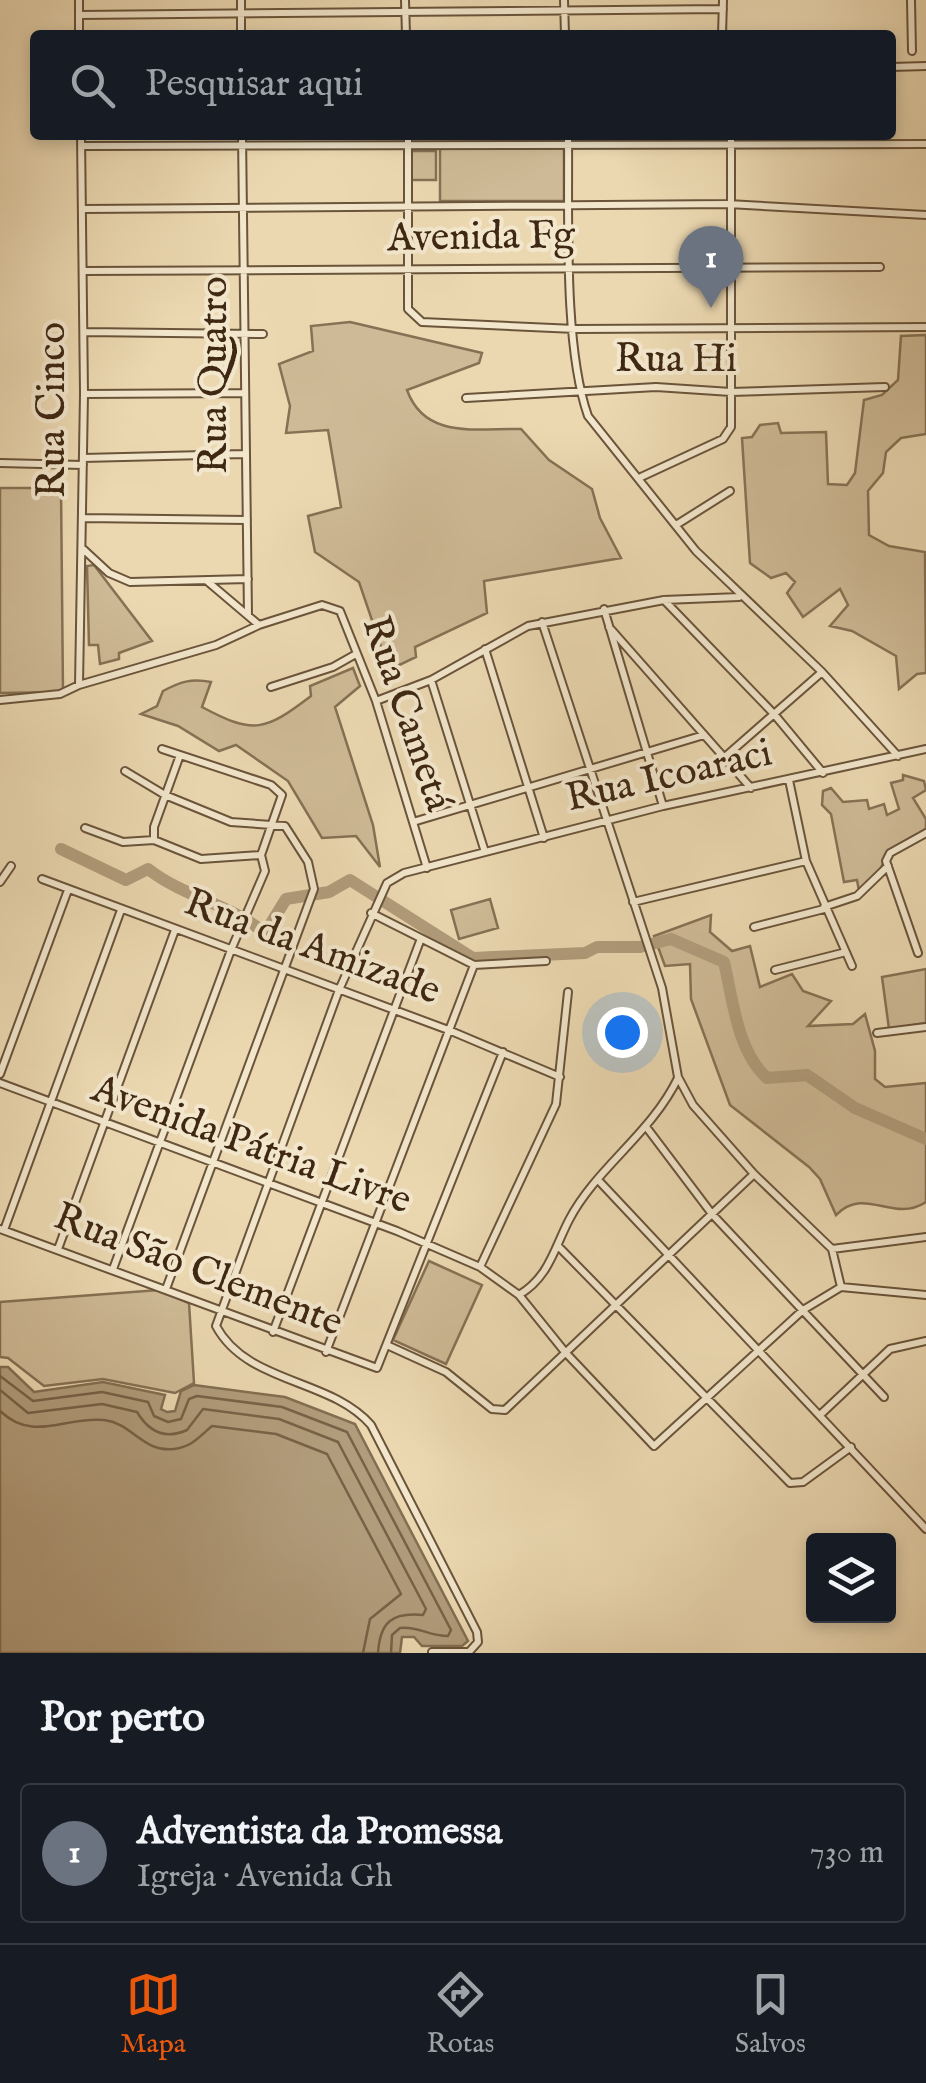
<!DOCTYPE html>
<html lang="pt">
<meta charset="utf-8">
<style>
:root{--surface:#171b24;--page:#20242c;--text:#f1f3f6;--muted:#9ea1a6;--line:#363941;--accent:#ea580c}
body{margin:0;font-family:"IM FELL English",serif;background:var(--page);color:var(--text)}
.controls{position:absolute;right:30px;bottom:30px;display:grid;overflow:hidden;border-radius:10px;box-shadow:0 5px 15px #0003}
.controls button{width:90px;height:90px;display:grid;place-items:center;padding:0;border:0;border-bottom:2px solid var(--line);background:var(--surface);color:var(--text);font:50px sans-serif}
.you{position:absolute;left:622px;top:1032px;width:35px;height:35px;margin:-25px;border:8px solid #fff;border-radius:50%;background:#1a73e8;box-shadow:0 0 0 15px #1a73e833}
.badge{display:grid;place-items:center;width:65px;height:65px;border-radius:50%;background:var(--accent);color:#fff;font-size:32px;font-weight:700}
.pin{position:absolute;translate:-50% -82px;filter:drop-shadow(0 2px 5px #0008)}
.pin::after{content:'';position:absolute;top:52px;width:35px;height:30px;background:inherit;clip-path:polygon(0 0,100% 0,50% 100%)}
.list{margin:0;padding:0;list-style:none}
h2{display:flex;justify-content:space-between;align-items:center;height:130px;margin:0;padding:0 40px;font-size:42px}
h2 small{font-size:32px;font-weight:400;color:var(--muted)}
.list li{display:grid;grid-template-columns:65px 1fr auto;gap:30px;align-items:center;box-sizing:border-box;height:140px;margin:0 20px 20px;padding:0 20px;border:2px solid var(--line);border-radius:10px}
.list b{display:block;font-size:38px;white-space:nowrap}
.list p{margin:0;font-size:32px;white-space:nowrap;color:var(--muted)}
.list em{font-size:32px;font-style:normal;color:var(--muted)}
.icon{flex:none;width:55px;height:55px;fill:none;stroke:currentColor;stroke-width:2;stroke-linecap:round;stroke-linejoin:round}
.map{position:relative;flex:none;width:926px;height:1653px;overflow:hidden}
.search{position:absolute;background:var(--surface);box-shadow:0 5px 15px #0003;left:30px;right:30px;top:30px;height:110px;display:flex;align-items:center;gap:25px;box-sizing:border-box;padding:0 35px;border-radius:10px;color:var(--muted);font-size:38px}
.sheet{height:290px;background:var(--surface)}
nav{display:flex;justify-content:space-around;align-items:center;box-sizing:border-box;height:140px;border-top:2px solid var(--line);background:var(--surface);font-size:28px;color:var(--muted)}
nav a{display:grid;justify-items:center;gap:5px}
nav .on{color:var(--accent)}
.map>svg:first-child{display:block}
.green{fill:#ceba96;stroke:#867154;stroke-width:2.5}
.water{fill:#b19c7b;stroke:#836e51;stroke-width:2.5}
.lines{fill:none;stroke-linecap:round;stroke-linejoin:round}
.shore{stroke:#786247;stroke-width:2.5}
.river{stroke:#b19c7b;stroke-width:12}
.minor-casing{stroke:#6a543a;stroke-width:10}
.minor{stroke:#f2e6cc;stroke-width:6}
.labels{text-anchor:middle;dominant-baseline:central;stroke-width:8;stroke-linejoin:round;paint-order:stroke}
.street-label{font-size:40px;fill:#3f2813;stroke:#f2e6cc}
</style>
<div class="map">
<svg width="926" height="1653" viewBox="0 0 926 1653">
<rect width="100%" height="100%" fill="#ebd8b1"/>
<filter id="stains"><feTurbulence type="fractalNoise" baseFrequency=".002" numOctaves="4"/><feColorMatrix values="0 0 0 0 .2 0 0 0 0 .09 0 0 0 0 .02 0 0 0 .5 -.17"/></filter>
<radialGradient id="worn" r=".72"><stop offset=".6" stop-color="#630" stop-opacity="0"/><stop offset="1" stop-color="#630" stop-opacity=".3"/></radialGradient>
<path class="green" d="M440,148H564V201H440Z
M411,151H436V180H411Z
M350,322L482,353L479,363L407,390C425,440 477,428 521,429L549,460L592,489L600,518L621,558L484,581L487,613L415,647L416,657L389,670L359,582L315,552L308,516L341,507L328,430L286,433L290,406L279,364L313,351L311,326Z
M926,335V434L901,438L886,452L883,473L868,491L869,535L889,546L925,552L926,673L917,674L899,689L896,656L852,631L830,626L848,605L840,589L803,617L787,593L795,582L786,573L771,578L750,563L742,438L752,437L760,425L778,423L781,433L826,432L828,484L847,485L855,473L864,400L882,395L898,380L901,336Z
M0,488H61L63,692L0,693Z
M94,565L152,641L119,653V659L100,664L98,645H89L87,566Z
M353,668L360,686L335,707L373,825L380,867L356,836L322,838L288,781L236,745L219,751L178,726L141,714L157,706L163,691C180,682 191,678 211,682L202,707C254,735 265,731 311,696L310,686Z
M903,775L924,781L926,790L913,798L926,819V829L887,854L878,875L859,891L857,880L844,882L831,814L822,805L823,791L831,788L843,802L867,800L869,809L884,804L887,815L899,809L891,783L903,780Z
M490,899L498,928L459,939L451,910Z
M711,915L710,932L732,951L750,946L760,987L792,974L803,991L831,1001L808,1026L853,1024L865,1014L875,1051V1079L885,1087L926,1083V1202C892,1224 866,1185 836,1215L820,1179L809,1167L730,1105L691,999L690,964L665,966L654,936Z
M926,969V1023L889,1029L882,977Z
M429,1261L482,1285L446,1364L393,1340Z
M159,1290L189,1303L194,1383L175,1393L103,1379L44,1386L8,1358L0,1357V1302Z"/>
<path class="water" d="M0,1367H8L34,1392L103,1382L165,1395L161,1409L167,1412L175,1411L181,1391L194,1385L285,1397L355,1424L468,1641L462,1646H422L414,1637H402L400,1653H0Z"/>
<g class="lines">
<path class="shore" d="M0,1376L33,1401L102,1392L148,1402L154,1416L168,1422L181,1419L189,1399L197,1396L282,1407L347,1432L451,1630L448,1636C428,1636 419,1626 400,1628L392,1635L391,1653
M0,1390L28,1413L102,1404L137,1412C149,1432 165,1440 187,1430L203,1409L279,1419L338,1442L426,1609L423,1615C392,1612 380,1622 378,1653
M0,1411C34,1443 64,1416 104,1420C132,1423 143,1453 174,1449C192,1447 200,1436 212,1426L276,1434L327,1454L401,1594L370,1619L363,1653"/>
<path class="river" d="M61,849L126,880L148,869C184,897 229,904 265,933L286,899L329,892L350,880L473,958L585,953L597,947H640L671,939L724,962C733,1000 737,1051 767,1078L807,1075L855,1108L926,1139"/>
<g class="minor-casing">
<path id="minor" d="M79,0V35
M241,0V35
M405,0L406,35
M564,0L565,35
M911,0L912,51
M79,15L723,9
M722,35L723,0
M891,67L926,66
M242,135L248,615
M408,135V309L422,322L575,329L926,327
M568,135C569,213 563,345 588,416L696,551L822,672L898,756
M81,146L926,144
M83,209L728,204L926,215
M83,271L880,267
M84,332L263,334
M84,394L244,393
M466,398L656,387L731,392L885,387
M83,458L245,454
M0,463L83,465
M641,477L723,439L731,427V135
M83,518L247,520
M676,525L730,491
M83,549L109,573L130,582L248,579
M207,581L259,625L322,605L340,611L376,701L427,868
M664,600L774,714L823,773
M604,609L663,806
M542,622L662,988L678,1077L693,1105L754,1174L832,1249L841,1287
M609,627L751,788
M485,649L544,838
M431,680L485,852
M79,685L84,394L81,135
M271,687L333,667L356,654
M0,700L60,694L79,685L216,645L259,625
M376,701L431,680L528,626L664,600L739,597
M180,755L154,827V840L201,859L261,855
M726,756L822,672
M125,771L165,795L231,822L285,826L308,862L314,889L166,1289
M789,780L806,861L852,966
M413,822L704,735
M85,828L123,842L154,840
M42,879L451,1031L560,1077
M0,882L11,866
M633,902L806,861
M824,907L857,896L888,866
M371,913L474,965L546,961
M754,927L824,909
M918,953L886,861L890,853L926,833
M775,970L846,952
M877,1033L926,1027
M0,1074L68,890
M0,1083L397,1231L480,1267L519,1295L565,1352L654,1446L803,1310L841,1287L926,1295
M647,1128L712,1214L884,1397
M600,1182L926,1529
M0,1229L377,1368L503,1052
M4,1230L121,910
M559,1247L790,1483L803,1482L851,1447
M58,1249L175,930
M832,1249L926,1237
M480,1267L556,1104L568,992
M113,1269L231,950L265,871L261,855L282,795L271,785L162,749
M519,1295C549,1277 554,1249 569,1220C596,1168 651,1134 678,1078
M273,1332L420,941
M389,1346L446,1372L492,1409L505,1410L754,1174
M326,1352L474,965
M820,1415L890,1349L926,1341
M432,1652H469L478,1642L477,1632L371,1425C330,1378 247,1384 216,1326L339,990L387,883L404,873L663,806L926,749"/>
</g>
<use href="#minor" class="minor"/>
</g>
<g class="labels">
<g class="street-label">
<text transform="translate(481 238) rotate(-1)">Avenida Fg</text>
<text x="676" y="360">Rua Hi</text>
<text transform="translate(215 375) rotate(-90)">Rua Quatro</text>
<text transform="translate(53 410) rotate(-90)">Rua Cinco</text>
<text transform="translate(406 714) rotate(71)">Rua Cametá</text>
<text transform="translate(669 777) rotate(-13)">Rua Icoaraci</text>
<text transform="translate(312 948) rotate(20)">Rua da Amizade</text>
<text transform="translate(251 1146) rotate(20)">Avenida Pátria Livre</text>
<text transform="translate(198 1271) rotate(21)">Rua São Clemente</text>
</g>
</g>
<rect width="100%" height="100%" filter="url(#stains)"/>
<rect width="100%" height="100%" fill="url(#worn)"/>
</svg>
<div class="controls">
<button><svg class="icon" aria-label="layers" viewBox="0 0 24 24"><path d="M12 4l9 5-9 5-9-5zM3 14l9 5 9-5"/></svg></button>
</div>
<div class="you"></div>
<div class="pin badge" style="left:711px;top:308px;background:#6b7280">1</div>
<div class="search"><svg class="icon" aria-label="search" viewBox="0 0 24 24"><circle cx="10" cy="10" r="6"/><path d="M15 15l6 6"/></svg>Pesquisar aqui</div>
</div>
<section class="sheet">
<h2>Por perto<small></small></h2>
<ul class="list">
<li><span class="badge" style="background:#6b7280">1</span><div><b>Adventista da Promessa</b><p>Igreja · Avenida Gh</p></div><em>730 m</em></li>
</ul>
</section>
<nav>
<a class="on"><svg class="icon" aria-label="map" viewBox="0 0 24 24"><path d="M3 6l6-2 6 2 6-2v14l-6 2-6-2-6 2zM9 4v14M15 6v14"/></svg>Mapa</a>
<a><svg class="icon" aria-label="directions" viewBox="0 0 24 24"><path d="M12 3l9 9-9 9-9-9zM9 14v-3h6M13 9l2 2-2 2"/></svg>Rotas</a>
<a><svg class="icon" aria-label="saved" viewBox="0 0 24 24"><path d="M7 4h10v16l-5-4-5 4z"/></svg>Salvos</a>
</nav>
